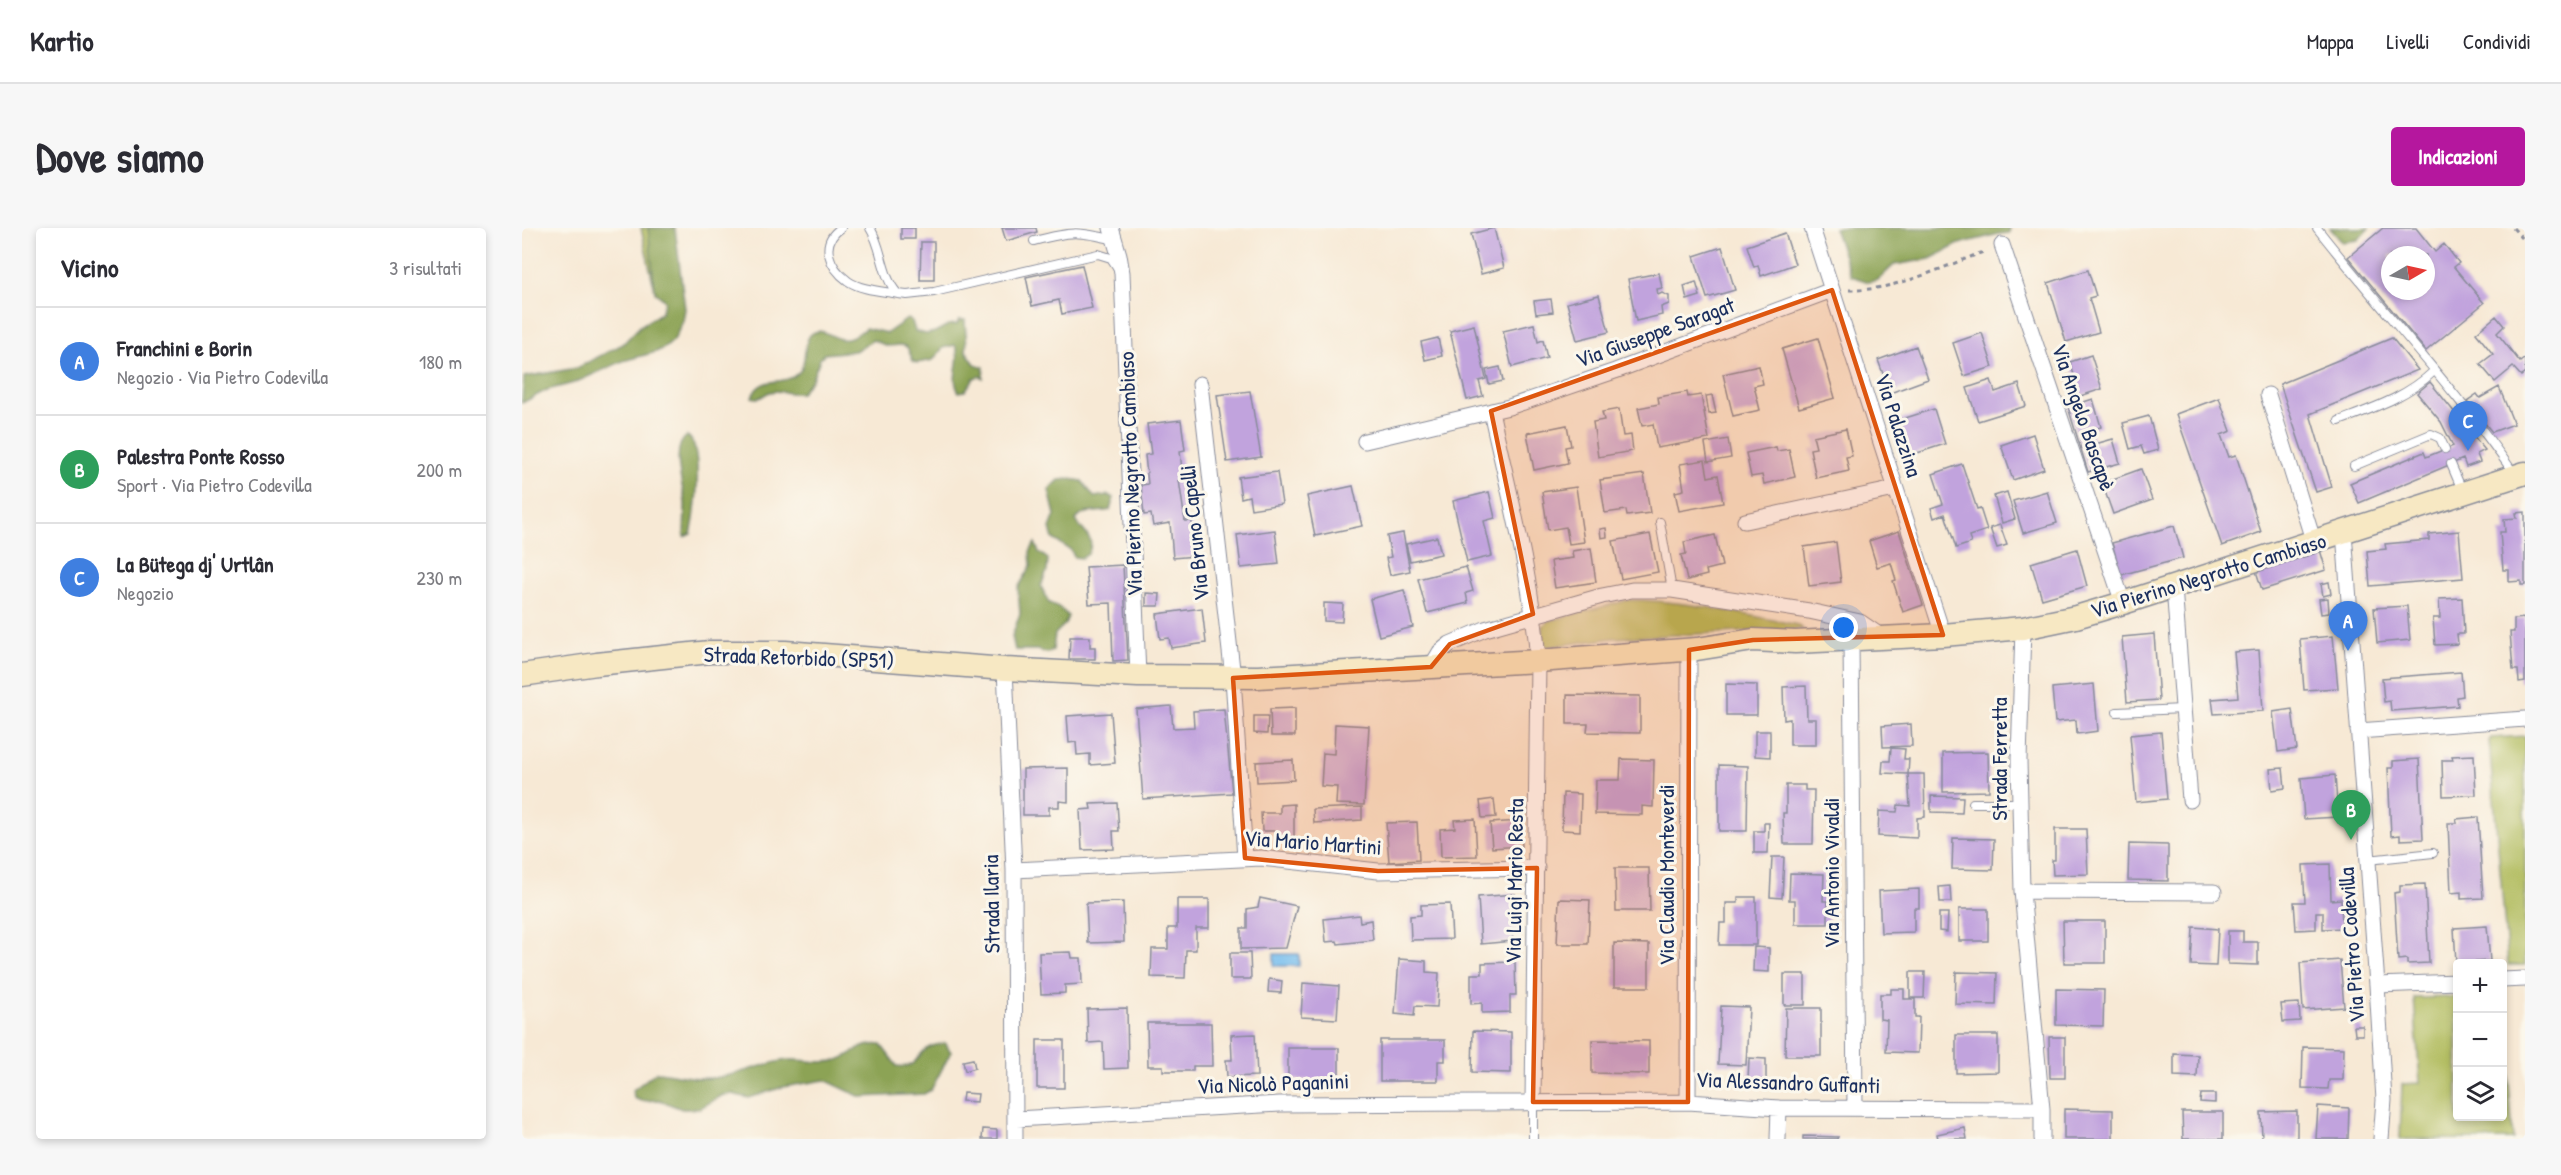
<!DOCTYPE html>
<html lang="it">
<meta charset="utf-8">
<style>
:root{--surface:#fff;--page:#f7f7f7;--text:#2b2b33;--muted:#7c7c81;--line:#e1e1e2;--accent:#b5179e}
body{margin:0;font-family:"Patrick Hand",sans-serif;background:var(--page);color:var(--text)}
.controls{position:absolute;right:18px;bottom:18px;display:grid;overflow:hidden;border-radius:6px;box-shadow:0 3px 9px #0003}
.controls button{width:54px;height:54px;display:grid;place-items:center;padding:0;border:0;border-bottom:2px solid var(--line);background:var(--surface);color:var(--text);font:30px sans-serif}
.compass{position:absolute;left:1859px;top:18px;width:54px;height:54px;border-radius:50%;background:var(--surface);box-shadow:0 3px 9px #0003;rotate:81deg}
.you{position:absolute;left:1322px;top:400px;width:21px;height:21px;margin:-15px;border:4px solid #fff;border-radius:50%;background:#1a73e8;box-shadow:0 0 0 9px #1a73e833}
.badge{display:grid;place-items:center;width:39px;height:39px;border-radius:50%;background:var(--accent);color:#fff;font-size:20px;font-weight:700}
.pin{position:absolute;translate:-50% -50px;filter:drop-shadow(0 2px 3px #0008)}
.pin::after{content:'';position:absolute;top:32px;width:21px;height:18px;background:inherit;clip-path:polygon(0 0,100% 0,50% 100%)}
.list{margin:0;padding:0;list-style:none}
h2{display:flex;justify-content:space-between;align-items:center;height:78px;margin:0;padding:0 24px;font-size:26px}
h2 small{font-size:20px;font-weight:400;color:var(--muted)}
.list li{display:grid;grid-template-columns:39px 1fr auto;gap:18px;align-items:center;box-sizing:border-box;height:108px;padding:0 24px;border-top:2px solid var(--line)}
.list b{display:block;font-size:22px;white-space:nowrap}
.list p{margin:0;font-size:20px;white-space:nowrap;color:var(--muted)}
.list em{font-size:20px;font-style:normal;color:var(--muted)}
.icon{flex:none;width:33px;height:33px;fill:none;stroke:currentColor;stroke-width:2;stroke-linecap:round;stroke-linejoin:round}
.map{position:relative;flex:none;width:2003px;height:911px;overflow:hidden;border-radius:6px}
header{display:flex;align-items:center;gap:36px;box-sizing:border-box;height:84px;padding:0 30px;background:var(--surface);border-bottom:2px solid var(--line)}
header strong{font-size:28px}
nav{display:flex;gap:33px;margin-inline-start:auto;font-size:21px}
.intro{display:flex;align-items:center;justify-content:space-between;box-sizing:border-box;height:144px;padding:0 36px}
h1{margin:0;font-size:42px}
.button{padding:15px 27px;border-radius:6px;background:var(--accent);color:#fff;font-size:21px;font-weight:700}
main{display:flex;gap:36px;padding:0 36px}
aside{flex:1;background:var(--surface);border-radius:6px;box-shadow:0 3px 9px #0003}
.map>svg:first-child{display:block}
.green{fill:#b0bb5d;stroke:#66755e;stroke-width:1.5}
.forest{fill:#8ca354;stroke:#546959;stroke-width:1.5}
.water{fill:#77beee;stroke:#4976a6;stroke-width:1.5}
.building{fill:#c1a3dd;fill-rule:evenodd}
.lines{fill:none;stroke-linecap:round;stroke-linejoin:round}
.lane-casing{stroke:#898c9a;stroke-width:10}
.street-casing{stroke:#898c9a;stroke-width:17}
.secondary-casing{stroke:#898c9a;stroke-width:25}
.path{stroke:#898c9a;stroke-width:3;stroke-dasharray:4.5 4.5;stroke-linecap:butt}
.lane{stroke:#fff;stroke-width:8}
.street{stroke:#fff;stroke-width:15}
.secondary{stroke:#f7e8c3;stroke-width:22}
.marked{fill:#de5710;fill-opacity:0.2;stroke:#de5710;stroke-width:4.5;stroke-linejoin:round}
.labels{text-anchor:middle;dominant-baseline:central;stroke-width:6;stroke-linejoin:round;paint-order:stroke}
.street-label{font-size:22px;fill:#1b2f5e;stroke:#fbf7ec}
</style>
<header>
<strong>Kartio</strong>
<nav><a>Mappa</a><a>Livelli</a><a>Condividi</a></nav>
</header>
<div class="intro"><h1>Dove siamo</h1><a class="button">Indicazioni</a></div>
<main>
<aside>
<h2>Vicino<small>3 risultati</small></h2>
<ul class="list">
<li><span class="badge" style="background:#3f7fe0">A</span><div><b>Franchini e Borin</b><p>Negozio · Via Pietro Codevilla</p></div><em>180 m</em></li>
<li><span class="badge" style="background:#2e9e5b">B</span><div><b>Palestra Ponte Rosso</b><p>Sport · Via Pietro Codevilla</p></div><em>200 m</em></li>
<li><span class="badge" style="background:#3f7fe0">C</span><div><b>La Bütega dj' Urtlân</b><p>Negozio</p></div><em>230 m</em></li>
</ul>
</aside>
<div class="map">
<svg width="2003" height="911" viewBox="0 0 2003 911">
<rect width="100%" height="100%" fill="#fbf7ec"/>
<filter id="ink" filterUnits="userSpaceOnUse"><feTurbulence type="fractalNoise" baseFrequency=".0167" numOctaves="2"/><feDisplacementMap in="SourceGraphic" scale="12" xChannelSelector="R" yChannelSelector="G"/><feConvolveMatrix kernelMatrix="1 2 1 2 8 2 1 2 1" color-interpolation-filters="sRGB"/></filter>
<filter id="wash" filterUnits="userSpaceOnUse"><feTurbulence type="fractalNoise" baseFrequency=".008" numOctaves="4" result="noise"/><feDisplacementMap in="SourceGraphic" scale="24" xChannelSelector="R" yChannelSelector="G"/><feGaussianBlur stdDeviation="1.35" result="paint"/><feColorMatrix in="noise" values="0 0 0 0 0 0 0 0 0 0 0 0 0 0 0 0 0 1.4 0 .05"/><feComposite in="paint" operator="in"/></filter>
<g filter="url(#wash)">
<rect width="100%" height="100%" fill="#f7e9d5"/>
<path class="green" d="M119,0H143L144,32L133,64Z
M1106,372C1164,372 1219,386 1276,397L1281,401L1092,410L1025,419L1021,415L1020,398L1027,393Z
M2003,508V737H1986L1967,513L1969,510Z
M1935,769L1936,888H1980L1981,773L1991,911H1878L1880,856L1898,855L1892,770Z"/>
<path class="forest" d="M126,0H153L163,81L161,93L152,112L144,119L134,124L101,133L52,155L25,162L0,175L2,149L55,140L101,116L118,98L139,85L143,73L133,64Z
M1312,0H1488L1487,5L1477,6L1437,16L1408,31L1372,37L1356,52L1347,54L1329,48Z
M1808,0H1847L1836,12L1820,14Z
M385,91L390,93L393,103L404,106L413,104L426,97L435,96L437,92H443C443,104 446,112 444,123L453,136L462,139L461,150L457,148L452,150L443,163L437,164C427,149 441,132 433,117L421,120L411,132L395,135L391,133L385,119L380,117L365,118L351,112L333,123L302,126L298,131L290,151L279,165C267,167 258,161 248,164C240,167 239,172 230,169C238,146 262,159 276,145C287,136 278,109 293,104C306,100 315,116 329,110C334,108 339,103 344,100L365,105Z
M165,208C182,217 174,288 169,306L162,309C162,298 163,286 163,276C162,259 147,220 165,208Z
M548,251L560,253L572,269L586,267L592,270L588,282C575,286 564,280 554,292C560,305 575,309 566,326L560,330L552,329L549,322L531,311L528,300L533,287L527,262L537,252Z
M513,315L517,324L526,331L525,343L519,358L527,375L538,380L546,388L543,396L533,406L531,422L525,425L515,422H493L490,408L498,386L496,360L509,338L508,324Z
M423,815L429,824L409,862L402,866L339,869L303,852L261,859L227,870L210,866L201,867L178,880L169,881H160L137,872L119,873L112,870L111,862L134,844C153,845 171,852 189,850C216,848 240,835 266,832C282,831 297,836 312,833C331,829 337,814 359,817L375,838C397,841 393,826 408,819C412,817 418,816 423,815Z"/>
<path class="water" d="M752,726H777V738H752Z"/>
<g id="blocks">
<path class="building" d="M379,0H393V11H379Z
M480,0H514L515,4L484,13Z
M972,0L982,40L959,46L949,6Z
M1861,0H1894L1913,24L1922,16L1937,35L1932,39L1962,75L1904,123L1826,29ZM1868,27H1904V63H1868Z
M1263,5L1273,36L1239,48L1236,37L1232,39L1225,18Z
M399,14H412V52H398Z
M1200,19L1213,62L1185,70L1172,28Z
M560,37L570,80L540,86L537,72L510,78L504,49Z
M1566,42L1574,68L1567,70L1577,104L1544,114L1526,55Z
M1137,45L1140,60L1135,61L1136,67L1140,65L1147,68V76L1139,79L1140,87L1114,93L1106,51Z
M1174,54L1178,68L1165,72L1162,58Z
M1077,67L1087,104L1055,112L1045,75Z
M1029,71L1031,84L1014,86L1012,73Z
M1974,88L1982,98L1975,105L1998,134L2003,130V145L1999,148L1991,139L1973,154L1958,136L1971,126L1954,105Z
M1012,96L1016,114L1021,112L1025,130L990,139L981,103Z
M952,97L964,151L957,153L961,168L945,172L928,103Z
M1460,105L1471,139L1442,148L1431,115Z
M916,110L920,128L903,132L899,114Z
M1296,110L1313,170L1277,180L1260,121Z
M1870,110L1896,142L1788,186L1810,259L1794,264L1758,156Z
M1394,118L1406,151L1368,165L1356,132Z
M1569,127L1580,161L1552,170L1547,152L1553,150L1548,134Z
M1237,138L1241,156L1232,158L1238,182L1211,188L1201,146Z
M978,139L981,153L967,156L964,142Z
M1469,152L1473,164L1497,156L1504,178L1456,193L1445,160Z
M1908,154L1963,222L1955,226L1958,234L1944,239L1941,231L1837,275L1828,255L1902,224L1904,229L1931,218L1919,194L1895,165Z
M1977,159L1992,196L1970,204L1945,173L1955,166L1958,170Z
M728,163L739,229L705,234L695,167Z
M1165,164L1166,169L1179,167L1187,211L1135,220L1131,196L1120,198L1116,180L1137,176L1136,169Z
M1190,167L1194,185L1187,186L1184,168Z
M1697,170L1709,203L1699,207L1707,229L1714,227L1739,304L1700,318L1654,186Z
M1571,171L1579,199L1568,202L1573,216L1591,211L1598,235L1566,244L1546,179Z
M1097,181L1101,208L1109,207L1111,223L1076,229L1071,194L1082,192L1080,184Z
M1412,181L1423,216L1389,227L1377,192Z
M1627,188L1636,222L1622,226L1619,218L1608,221L1601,195Z
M659,192L663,222L658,223L661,252H657L663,293H670L673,328L651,330L648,295L631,298L629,286L622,287L619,257L626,256L623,227L629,226L625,196Z
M1045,197L1049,218L1043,219L1046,235L1012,242L1005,205Z
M1324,201L1330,228L1324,229L1327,243L1294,250L1288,221L1294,220L1291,208Z
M1511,206L1522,241L1491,252L1479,217Z
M1206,211L1209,230L1186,234L1183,215Z
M1254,219L1255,223L1267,221L1273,249L1242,256L1240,247L1229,249L1224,225Z
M1183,232L1186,249L1196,247L1201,275L1157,283L1153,264L1162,262L1158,236Z
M1440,236L1455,281L1458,280L1465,302L1447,308L1449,315L1434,320L1423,286L1412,290L1409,280L1421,276L1411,246Z
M1619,241L1630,272L1591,286L1580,255Z
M755,244L760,276L729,281L727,268L719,270L716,249Z
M1122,246L1128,285L1105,288L1104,282L1083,285L1078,252Z
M831,258L840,298L793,308L785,268Z
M1054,259L1062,314L1047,316L1044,299L1026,302L1020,264Z
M1525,263L1535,295L1501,305L1491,273Z
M967,264L973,290L962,293L970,328L945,334L931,273Z
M1485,264L1493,291L1480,295L1472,268Z
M2003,284V357H1999V353L1987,354V342H1981L1978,304H1983L1982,291L1995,290L1994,285Z
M1478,297L1485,317L1475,320L1468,300Z
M1652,298L1661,330L1599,347L1590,315Z
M1084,300L1085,309L1079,310L1078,301Z
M753,302L757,336L719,340L715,307Z
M1377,303L1401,377L1381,384L1371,353L1374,352L1369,335L1355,339L1347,313Z
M1937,303L1941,350L1848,358L1845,323L1864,321L1863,316L1907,312V306Z
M881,305L888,343L868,347L864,330L869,329L865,308Z
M1128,306L1136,344L1099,351L1091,313Z
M1193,307L1200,338L1184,342L1185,347L1165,352L1159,327L1164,326L1162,314Z
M915,309L919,326L888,333L884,316Z
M1314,314L1319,354L1287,358L1282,319Z
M1069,320L1074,354L1033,360L1029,333L1051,330L1050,323Z
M1555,321L1565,358L1520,371L1509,335Z
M1798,322L1804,342L1740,362L1734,343Z
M601,337L606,432L591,433L589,375L567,376L564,339Z
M944,339L951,363L944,365L946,375L905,385L896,351Z
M1807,354L1809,366L1801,368L1799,356Z
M882,362L891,399L857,408L848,371Z
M624,365L638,366L637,378H624Z
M1806,370L1807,385L1799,386L1797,371Z
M1940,370L1942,406H1935L1936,416L1913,417L1911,390H1918L1917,371Z
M802,375L821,376L820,394L802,393Z
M1885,378L1888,412L1855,415L1852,380Z
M680,380L684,415L649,420L647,410L638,411L635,386Z
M2003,390V453L1997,454L1996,442H1991L1988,404H1992V391Z
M1632,406L1637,472L1605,474L1600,409Z
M1811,408L1816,460L1782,462L1778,411Z
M548,409H568V419H573V431H547Z
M1737,422L1741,483L1692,486L1690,471L1716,469L1712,424Z
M1939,444L1941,468L1935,469L1936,478L1869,483L1868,473L1862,474L1860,450Z
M1204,456L1235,457V487H1204Z
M1572,456L1576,503L1555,506L1554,492L1533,494L1530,460Z
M1284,458L1285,491H1294V517H1268V491L1262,492L1261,459Z
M1045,467L1118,468V505L1065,504L1066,496H1045Z
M649,478L651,500L672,499L671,483L702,481L710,565L621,571L614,481Z
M773,480V508H749L748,481Z
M1770,481L1775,521L1756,524L1751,484Z
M589,485L593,535L568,537V526L555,527L554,514L547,515L545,488Z
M732,488H746L745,506L732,505Z
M813,496L847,498L842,577L814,576L815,559L799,558L801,525L812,526Z
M1389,496L1390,518L1361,519L1360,498Z
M1233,503H1248V529L1233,528Z
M1639,504L1645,571L1614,574L1608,507Z
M1369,520L1383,521L1382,531H1387L1386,546L1360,545L1361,533H1368Z
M1466,524L1467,563L1421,564V525Z
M1952,527L1954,567L1921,568L1920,532H1931L1930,528Z
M1099,531L1132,532L1131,579L1120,578V587L1073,586L1074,552H1098Z
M1897,531L1901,611L1878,612V607L1869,608L1866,540H1871V533Z
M771,532L772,552L735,554L734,534Z
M1197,537L1226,538L1225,603H1197Z
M546,540V574L537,573V579H527V587H501V541Z
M1761,540L1763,560L1750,562L1748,541Z
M1386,546H1402L1403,589L1395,590V610L1356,608L1357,583L1375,584L1376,577L1388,578Z
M1813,547L1816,589L1782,591L1779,550Z
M1264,557H1283V562H1292L1291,616H1262L1261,585H1264Z
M1041,565L1059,566L1058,603L1040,602Z
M1409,568L1441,569L1440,585L1409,584Z
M972,571L974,589L960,590L958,573Z
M595,575L597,603H591L592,621L560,622L558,582L569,581L568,576Z
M772,576V609H756V603H740L739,585H758V577Z
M840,579V592L792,595L791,581Z
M1956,589L1961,670L1939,671V664L1929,665L1926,595H1935L1934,591Z
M953,591L955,628L919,629L918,601L933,600L932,592Z
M998,593L1000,618L970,620L968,595Z
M895,594L897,632L867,634L864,595Z
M1242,595H1247L1246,625H1232V603H1242Z
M1533,601H1564L1566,646L1531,647L1530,632H1533Z
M1431,610L1472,611L1471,642L1430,641Z
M1607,616L1646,617V653L1606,652Z
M1250,629H1262L1260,670L1248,669Z
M1808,636L1809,672L1819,671L1820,700L1801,701V684H1794V701L1774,702L1772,674H1783L1781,637Z
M1093,640H1127L1128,683H1094Z
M1268,645L1302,646L1301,673H1306V696H1273V672H1267Z
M1903,656L1907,735L1885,736V731L1876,732L1872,665L1878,664V657Z
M1428,658L1429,674H1418L1417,659Z
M1397,661V680H1392V704L1359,705L1357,663Z
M993,666L996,702H990L991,713L959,716L956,669Z
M1216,669H1234V717H1197L1198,695H1204V675H1216Z
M738,670L775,678L764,720L719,721V700H725V681L736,679Z
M655,671H687V700H674V722H664L663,750L629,749L630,721H646V700H655Z
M1037,671L1068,672L1066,716H1035Z
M601,674L602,714L566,715L564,675Z
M928,676L930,711L889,712L888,688L899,687V677Z
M1437,681H1466V713H1437Z
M1417,685H1426L1425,704L1417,703Z
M837,687L838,694L849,692L851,712L816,716L815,713L804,714L802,691Z
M1541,693H1583V735H1542Z
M1965,698L1968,733L1934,735L1932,700Z
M1671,699L1696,701L1694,738L1669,737Z
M1706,703H1721V714H1736V737L1706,736Z
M1092,715L1127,716V759H1092Z
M1232,719L1247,720V744L1231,743Z
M549,724L550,730H559L560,756L543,757V765L519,766L517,725Z
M708,725H728L729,751H708Z
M877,731L904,733V744L917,745L915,779L893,778L892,788L873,786Z
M1818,732L1822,779L1781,782L1778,735Z
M993,734L994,767H988V784L960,785V775L949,776V746H960V735Z
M1388,744H1403L1402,770H1388Z
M1434,744L1475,745L1474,777L1433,776Z
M1262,746H1283V777H1262Z
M747,751L760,753L759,765L746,764Z
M781,755L817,758L815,791L779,789Z
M1369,761H1382V771H1393V789H1397L1396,825L1364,824L1365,792L1358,791V766H1369Z
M1534,761L1582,762L1581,798L1534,797Z
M1777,775L1778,793L1761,794L1759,776Z
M1199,778L1227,779L1224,837L1196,836Z
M605,780L606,840L582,841L581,814L566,815L565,781Z
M1264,780H1299V828H1263Z
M625,795H689L690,838H671V843H641V838H626Z
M1832,798H1841V807H1833Z
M951,803L989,804V845L950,844Z
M733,806L735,848L705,849L704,832H710L709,807Z
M1434,807H1476V844L1434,845Z
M1527,809H1543V850H1528Z
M515,812H542V860H515Z
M858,812H923V833H916V853H858Z
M1070,812L1127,813V846L1070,845Z
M1781,819L1822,820L1821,852H1807L1806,861L1780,860Z
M766,820H817V852H766Z
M1652,826L1676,827L1675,849L1652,848Z
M1227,830L1244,831V852H1226Z
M451,831L453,840L443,843L441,833Z
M441,865L456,866L455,874L440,873Z
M1679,866H1693V875L1678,874Z
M1796,878L1827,880L1826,911H1794Z
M1542,881L1591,882V911H1542Z
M1775,883V911H1740L1739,884Z
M1660,884H1701V911H1661Z
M1443,900L1445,911H1416L1415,906Z
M461,901L475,902V911H460Z
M1281,908L1316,909L1315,911H1281Z"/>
</g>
</g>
<g filter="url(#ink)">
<use href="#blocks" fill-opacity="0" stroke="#898c9a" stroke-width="1.5"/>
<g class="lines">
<g class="lane-casing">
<path id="lane" d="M319,0C297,15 307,39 326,53C339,62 360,63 376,66C359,48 361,20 348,0
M1795,0C1860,83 1933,160 1993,247
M512,13C550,3 555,3 593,12
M376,66L385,67L412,64L576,26L589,30L595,39
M1817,193C1851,180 1885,169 1912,143
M1929,236L1940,262
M1832,238L1909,206L1918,210L1923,221
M1138,294L1150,362
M1595,484L1661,481
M1451,575H1498
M1846,632L1911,625
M1011,911V874"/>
</g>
<g class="street-casing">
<path id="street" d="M589,0L597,27L600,45L616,448
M1290,0L1421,407
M1480,17L1601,375
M678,156L711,450L723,630
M1746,167L1792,315
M969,183C987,266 1010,349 1016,433L1011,874
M843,213L987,179L1093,143L1310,62
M1223,293L1373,261
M1822,304L1855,757L1862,872L1859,911
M1652,359L1668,572
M1501,400L1497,532L1500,663L1520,881V911
M1329,411L1333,879
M909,439L918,424L928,416L963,401L1080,368L1110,362H1150L1287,383L1338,394L1360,409
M483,441L492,642L493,911
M1836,503L2003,491
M492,642L739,630L856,643L1015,640
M1500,663L1692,664
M1980,752L2003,751
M1855,757L1936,754
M1166,874L1167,421
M494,891L758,876L1166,874L1257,880L1520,881
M1256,911L1257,880"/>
</g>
<g class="secondary-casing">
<path id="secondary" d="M0,447L75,436L188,424H263L483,441L616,448L736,449L1016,433L1175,421L1231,412L1273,414L1421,407L1501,400L1554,389L1601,375L2003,245"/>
</g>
<path class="path" d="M1991,0L2003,13
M1327,62C1374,63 1420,39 1464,23"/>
<use href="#lane" class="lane"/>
<use href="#street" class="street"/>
<use href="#secondary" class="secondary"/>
</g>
</g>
<path class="marked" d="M1310,62L1421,407L1231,412L1167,422L1166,874H1011L1015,640L856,643L723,630L711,450L909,439L928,416L1011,386L969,183Z"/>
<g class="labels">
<g class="street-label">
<text transform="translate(1133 104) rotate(-20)">Via Giuseppe Saragat</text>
<text transform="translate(1562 189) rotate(71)">Via Angelo Bascapè</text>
<text transform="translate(1377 197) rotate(72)">Via Palazzina</text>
<text transform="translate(608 246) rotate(-92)">Via Pierino Negrotto Cambiaso</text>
<text transform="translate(672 305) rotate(-96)">Via Bruno Capelli</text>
<text transform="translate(1686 347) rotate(-17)">Via Pierino Negrotto Cambiaso</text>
<text transform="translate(277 429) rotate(2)">Strada Retorbido (SP51)</text>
<text transform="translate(1477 531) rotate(-90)">Strada Ferretta</text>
<text transform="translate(791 614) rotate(4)">Via Mario Martini</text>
<text transform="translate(1309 645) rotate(-90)">Via Antonio Vivaldi</text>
<text transform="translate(1144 647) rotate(-90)">Via Claudio Monteverdi</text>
<text transform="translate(992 653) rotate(-89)">Via Luigi Mario Resta</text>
<text transform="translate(469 676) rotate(-91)">Strada Ilaria</text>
<text transform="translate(1829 717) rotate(-94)">Via Pietro Codevilla</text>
<text transform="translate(1266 854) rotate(2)">Via Alessandro Guffanti</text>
<text transform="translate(751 855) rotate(-2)">Via Nicolò Paganini</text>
</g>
</g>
</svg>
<div class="controls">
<button>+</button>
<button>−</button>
<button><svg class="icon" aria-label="layers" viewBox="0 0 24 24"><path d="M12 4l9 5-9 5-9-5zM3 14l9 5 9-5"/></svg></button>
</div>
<svg class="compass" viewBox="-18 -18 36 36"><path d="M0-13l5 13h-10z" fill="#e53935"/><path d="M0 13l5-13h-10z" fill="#7c7c81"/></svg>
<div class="you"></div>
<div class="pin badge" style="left:1826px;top:423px;background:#3f7fe0">A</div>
<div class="pin badge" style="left:1829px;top:612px;background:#2e9e5b">B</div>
<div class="pin badge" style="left:1946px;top:223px;background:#3f7fe0">C</div>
</div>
</main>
